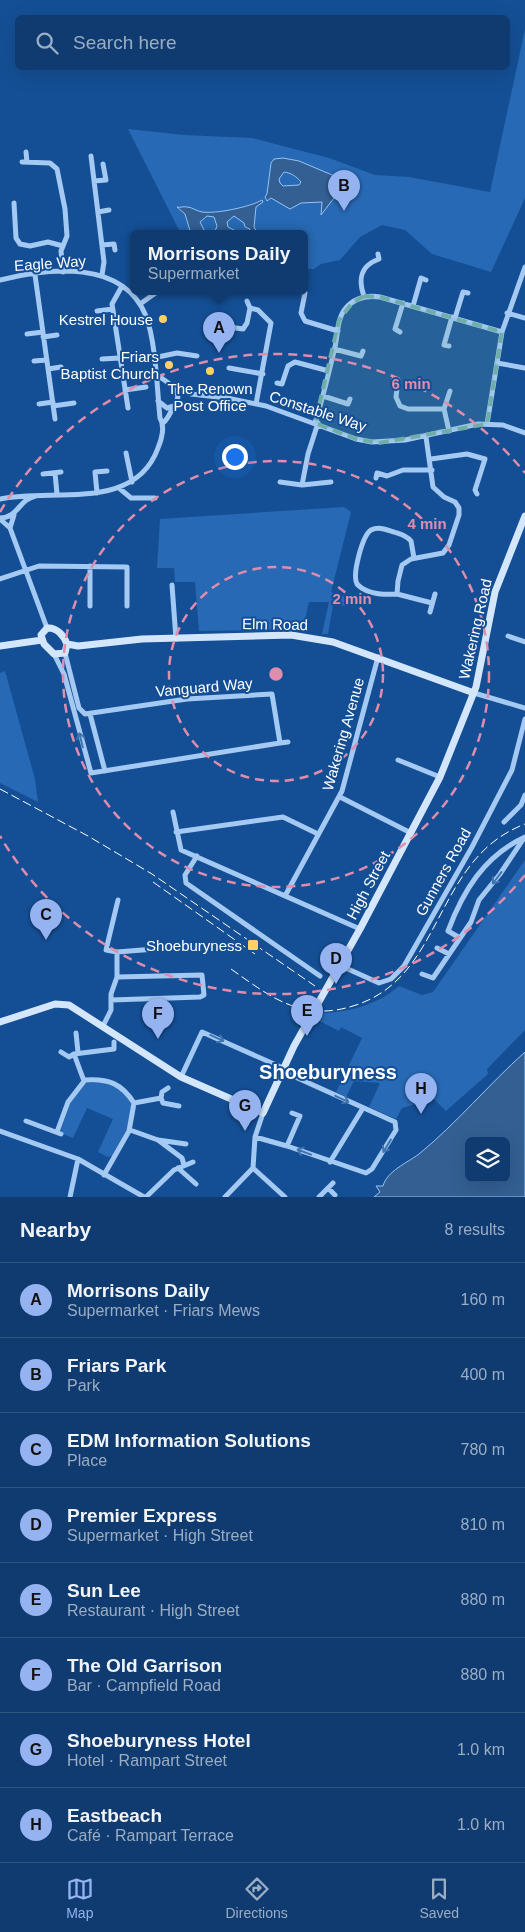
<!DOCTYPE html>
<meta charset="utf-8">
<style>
:root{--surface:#0f3b70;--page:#184275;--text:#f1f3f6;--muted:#9badc3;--line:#2f5583;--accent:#95b2f1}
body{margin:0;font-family:Arial,sans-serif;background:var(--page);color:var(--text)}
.controls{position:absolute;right:15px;bottom:15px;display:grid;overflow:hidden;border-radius:8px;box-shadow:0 5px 20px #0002}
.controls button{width:45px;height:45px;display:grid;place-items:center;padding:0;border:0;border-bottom:1px solid var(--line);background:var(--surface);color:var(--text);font:25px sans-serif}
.you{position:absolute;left:234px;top:456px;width:18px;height:18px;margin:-12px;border:4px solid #fff;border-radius:50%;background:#1a73e8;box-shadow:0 0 0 8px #1a73e833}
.badge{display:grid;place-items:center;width:32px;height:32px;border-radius:50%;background:var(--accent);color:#111;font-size:16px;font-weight:700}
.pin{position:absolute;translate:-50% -41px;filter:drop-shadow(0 1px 2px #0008)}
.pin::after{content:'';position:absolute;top:26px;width:18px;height:15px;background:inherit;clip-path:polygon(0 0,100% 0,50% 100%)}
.popup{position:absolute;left:130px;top:230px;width:178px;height:65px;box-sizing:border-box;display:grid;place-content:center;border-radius:8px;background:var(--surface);filter:drop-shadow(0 1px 4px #0005);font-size:16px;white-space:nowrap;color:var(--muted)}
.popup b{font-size:19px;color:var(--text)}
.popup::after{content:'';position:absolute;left:50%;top:100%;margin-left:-10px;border:10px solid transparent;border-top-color:var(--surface)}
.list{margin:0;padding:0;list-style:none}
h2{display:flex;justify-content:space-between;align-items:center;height:65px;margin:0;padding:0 20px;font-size:21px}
h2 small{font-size:16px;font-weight:400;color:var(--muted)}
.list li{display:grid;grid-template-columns:32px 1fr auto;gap:15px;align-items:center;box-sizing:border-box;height:75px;padding:0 20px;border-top:1px solid var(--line)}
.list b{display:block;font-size:19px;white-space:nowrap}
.list p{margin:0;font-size:16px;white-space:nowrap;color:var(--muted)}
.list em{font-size:16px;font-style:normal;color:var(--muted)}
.icon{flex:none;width:28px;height:28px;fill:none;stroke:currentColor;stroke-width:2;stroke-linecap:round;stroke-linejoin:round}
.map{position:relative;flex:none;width:525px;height:1197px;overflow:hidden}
.search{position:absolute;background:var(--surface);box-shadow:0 5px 20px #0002;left:15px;right:15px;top:15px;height:55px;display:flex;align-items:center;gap:12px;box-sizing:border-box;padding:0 18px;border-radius:8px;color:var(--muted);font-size:19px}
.sheet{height:665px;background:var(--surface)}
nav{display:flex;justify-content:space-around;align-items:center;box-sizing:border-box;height:70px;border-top:1px solid var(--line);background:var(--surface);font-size:14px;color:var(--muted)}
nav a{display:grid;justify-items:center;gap:2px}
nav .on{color:var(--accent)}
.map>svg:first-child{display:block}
.green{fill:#2769b4}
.water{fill:#335f92;stroke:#96c4f5;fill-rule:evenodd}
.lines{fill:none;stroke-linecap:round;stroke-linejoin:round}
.street{stroke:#a4c9f2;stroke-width:5}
.secondary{stroke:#d3e6fc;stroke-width:7}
.rail{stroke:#fff;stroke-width:1;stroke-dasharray:9 4;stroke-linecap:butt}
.oneway{stroke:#3f74b1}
.marked{fill:#6fada8;fill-opacity:0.2;stroke:#6fada8;stroke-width:4;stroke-dasharray:10 6;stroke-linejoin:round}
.ring{fill:none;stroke:#e08cad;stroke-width:2.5;stroke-dasharray:9 6}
.poi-dot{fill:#ffd065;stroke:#144f95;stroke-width:2}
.labels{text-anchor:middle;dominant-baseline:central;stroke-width:4;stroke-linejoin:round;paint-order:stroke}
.street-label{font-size:15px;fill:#fff;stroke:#144f95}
.poi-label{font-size:15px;fill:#fff;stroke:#144f95;text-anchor:end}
.district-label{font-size:20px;font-weight:bold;fill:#fff;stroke:#144f95}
.centre{fill:#e08cad;stroke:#144f95;stroke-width:2.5}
.ring-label{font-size:15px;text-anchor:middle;font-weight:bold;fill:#e08cad;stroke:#144f95;stroke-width:4;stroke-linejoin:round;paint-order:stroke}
</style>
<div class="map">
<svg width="525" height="1197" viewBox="0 0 525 1197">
<rect width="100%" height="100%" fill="#144f95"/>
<path class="green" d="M525,29V198L491,272L432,254L405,230L382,225L360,237L340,260L321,264L314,269H304V234H181L128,129L184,135L252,138L329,158L375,175L409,177L490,192Z
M344,507L351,512L331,592L351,599L347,606L333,605L328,634H322L329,602H309L303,629L199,631L195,582H175L174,568H157L160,519Z
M5,671L35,779L38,802L0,783V673Z
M525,860V1030L487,1069L488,1074L446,1111L434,1099L402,1108L396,1119L369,1107L380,1083L354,1081L346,1097L336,1092L362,1038L341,1027L339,1031L314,1018L317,1013C347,1013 376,1006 399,986L422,995L433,992Z
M103,1082L123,1091L132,1104L127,1129L112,1156L108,1157L98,1152L113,1119L87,1108L73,1138L63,1134L61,1130L71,1101L86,1083Z"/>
<path class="water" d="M283,158L299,161L344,180L343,193L348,197L334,198L321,215L322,202L301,203L290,209L271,198L267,201L265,197L267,194L271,163L274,159ZM284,172C291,173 296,176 301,182L299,185L283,186L280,183L279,179Z
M262,200L263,202L256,207L254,227L258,234H214L217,226L214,217L207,216L200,222L206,234H191L185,214L177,207C181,208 183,206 187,207C192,207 196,211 202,212C216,214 250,207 262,200ZM234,216L244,223L245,227L250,229L248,233H240L228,227L227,222Z
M525,1052V1197H374L380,1192L376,1186H383C387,1171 407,1163 419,1154C457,1123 489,1084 525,1052ZM469,1141H506V1178H469Z"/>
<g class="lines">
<path class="street" d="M26,152L27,162
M91,156L104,262L102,275
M22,162L50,163L57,169L65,209L67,236L61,251L63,272
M94,181L106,180L103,164
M14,203L16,238L20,244L30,246L48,242L63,246
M98,212L109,210
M102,245L114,244L115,250
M35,275L55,419
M0,280C48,268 123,259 146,316C156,343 157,389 160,418C165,426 162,439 158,448C135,512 53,488 0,499
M122,286L112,304L128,408
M300,292L305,293L301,313L305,321L338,331
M364,296C358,279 360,266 379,259L378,254
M247,301L250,308L258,310L271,323L256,404
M140,304L157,292
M413,306L421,278L426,280
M97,311L113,309
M507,313L525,318
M455,318L463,292L468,293
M210,331L215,325L243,329L247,323L250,308
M400,332L395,329L403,303
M27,334L43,332
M223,334L224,326
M43,337L57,335
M449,346L444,345L452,317
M334,349L361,356L363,351
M153,358L177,353L197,356
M102,359L120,358
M34,361L47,360
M497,363L525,368
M229,368L263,374
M48,369L61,367
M156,374C167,383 186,390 174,406C170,412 169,418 163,423
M394,379L398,380L396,397L400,406L408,409H444L449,431
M277,383L282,384L288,366L295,362L329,371
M177,389L191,394L227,398L266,406L356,439L372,442L405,440L478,424L503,425L525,433
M125,390L146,387
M323,396L348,404L350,399
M158,401L167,408L174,406
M39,404L53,402
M53,406L74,403
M444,409L450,391
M315,423C323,398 329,372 335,347C338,334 337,319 345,309C354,298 367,295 380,297L502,332
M487,424L502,332L525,267
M426,437L433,487L444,497L455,502L459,508V515L449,545L443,553L411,559L402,565L398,581L397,594L432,603
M126,453L132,482
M431,459L467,454L485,459L475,490L477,494
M55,473L57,494
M43,474L61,472
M376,478L377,473L387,476L403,470H432
M280,482L302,485L308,454L318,423
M302,485L331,482
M119,488L131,498H155
M97,493L95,472L107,471
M0,518C18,518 19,499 36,496
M0,519L10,528L47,628
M10,528L14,515
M0,579L39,566L127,567V606
M172,585L176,639
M397,594C384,595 367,595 357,584C352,575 362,536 371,530C379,526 387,530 394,532C400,534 406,535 411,541L414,558
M90,606V566
M430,612L435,594
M508,636L525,642
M54,654L64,674L91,773L280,743L272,694L187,699L85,714L79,708L65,653
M474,693L525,708
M90,714L105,771
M280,743L288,742
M398,760L440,777
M340,797L411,833
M173,812L181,850L360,929
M504,822L521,805L525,795
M176,832L283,817L318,834
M197,856L185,875L186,883L320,976
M285,896L342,791L378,657
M460,938L448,931C463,891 484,856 525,837
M437,948L449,954
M117,952L155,949
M339,965L379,983L391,979L404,966L472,847L512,770L525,719
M422,974L433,978L471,922L479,900L500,874L524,838
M111,1000L200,997L204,995L202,975L117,977
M103,1026L111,1010V994L117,977V952L106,950L118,900
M76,1033L78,1052
M61,1052L69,1057L74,1054L84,1081
M74,1054L114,1049V1042
M181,1077L202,1032L283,1068
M161,1098L163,1103L179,1106
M134,1103L161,1098L162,1092L168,1088
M26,1121L61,1134
M130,1130L158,1140L186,1144
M0,1131L78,1159L144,1197
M57,1132L68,1102L85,1080C108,1078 122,1084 134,1103L129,1131L104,1175
M255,1137L287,1146L366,1173L372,1169L396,1130L395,1122L282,1071
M158,1140L182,1158L184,1165
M287,1146L300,1116L292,1113
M330,1162L363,1108
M178,1168L196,1184
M253,1168L285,1197
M328,1188L335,1195
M70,1197L78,1159
M146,1197L174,1170L193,1162
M225,1197L253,1168L255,1137L263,1113
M319,1197L333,1183"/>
<path class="secondary" d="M47,628C57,627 64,636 67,644L65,653L54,654L44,644L41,635Z
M67,644L78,646L142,639L291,635L333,642L474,693
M0,646L42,640
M0,1022L55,1004L69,1005L181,1077L263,1113L294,1046L360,929L440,777L476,687L495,592L525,516"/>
<path class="rail" d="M0,789L88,836L152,874L315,986
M153,882L255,954
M231,969C272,998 303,1023 356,1005C445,976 433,859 525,824"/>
</g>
<defs><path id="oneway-shaft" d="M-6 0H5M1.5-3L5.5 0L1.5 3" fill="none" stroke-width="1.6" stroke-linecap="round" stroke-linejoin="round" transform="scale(1.25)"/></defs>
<g class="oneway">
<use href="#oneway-shaft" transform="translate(81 740) rotate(-104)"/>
<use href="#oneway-shaft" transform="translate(497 878) rotate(127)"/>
<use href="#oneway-shaft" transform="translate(217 1038) rotate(24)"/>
<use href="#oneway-shaft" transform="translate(342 1099) rotate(25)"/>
<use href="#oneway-shaft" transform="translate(387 1146) rotate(121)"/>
<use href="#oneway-shaft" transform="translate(304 1152) rotate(-159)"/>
</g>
<path class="marked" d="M364,296L380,297L502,332L487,424L379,443L356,439L315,423L339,320L353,302Z"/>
<g class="ring">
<circle cx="276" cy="674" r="107"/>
<circle cx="276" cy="674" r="213"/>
<path d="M525 875A320 320 0 0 1 0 836M0 512A320 320 0 0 1 525 473"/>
</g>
<g class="poi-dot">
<circle cx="163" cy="319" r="5"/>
<circle cx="169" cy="365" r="5"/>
<circle cx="210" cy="371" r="5"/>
<rect x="247" y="939" width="12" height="12" rx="2.5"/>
</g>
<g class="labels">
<g class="street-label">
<text transform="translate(50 263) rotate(-4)">Eagle Way</text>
<text transform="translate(318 411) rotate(18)">Constable Way</text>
<text transform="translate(275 624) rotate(1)">Elm Road</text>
<text transform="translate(475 629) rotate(-77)">Wakering Road</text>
<text transform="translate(204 687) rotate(-5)">Vanguard Way</text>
<text transform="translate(343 734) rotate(-74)">Wakering Avenue</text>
<text transform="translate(443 872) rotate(-61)">Gunners Road</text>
<text transform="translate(368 885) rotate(-62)">High Street</text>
</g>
<g class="poi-label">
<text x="153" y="319">Kestrel House</text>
<text x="159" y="356">Friars<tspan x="159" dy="17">Baptist Church</tspan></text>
<text x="210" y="388" text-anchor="middle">The Renown<tspan x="210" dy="17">Post Office</tspan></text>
<text x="242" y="945">Shoeburyness</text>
</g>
<g class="district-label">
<text x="328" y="1072">Shoeburyness</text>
</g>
</g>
<circle cx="276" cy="674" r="8" class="centre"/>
<g class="ring-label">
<text x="411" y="389">6 min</text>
<text x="427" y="529">4 min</text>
<text x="352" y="604">2 min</text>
</g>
</svg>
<div class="controls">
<button><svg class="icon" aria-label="layers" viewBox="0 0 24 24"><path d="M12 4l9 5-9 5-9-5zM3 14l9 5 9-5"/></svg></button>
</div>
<div class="you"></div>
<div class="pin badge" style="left:219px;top:353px">A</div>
<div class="popup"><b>Morrisons Daily</b>Supermarket</div>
<div class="pin badge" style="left:344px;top:211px">B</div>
<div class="pin badge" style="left:46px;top:940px">C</div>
<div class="pin badge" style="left:336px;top:984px">D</div>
<div class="pin badge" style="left:307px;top:1036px">E</div>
<div class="pin badge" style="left:158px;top:1039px">F</div>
<div class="pin badge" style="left:245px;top:1131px">G</div>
<div class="pin badge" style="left:421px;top:1114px">H</div>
<div class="search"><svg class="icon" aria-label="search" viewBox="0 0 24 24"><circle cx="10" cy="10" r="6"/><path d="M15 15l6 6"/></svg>Search here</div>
</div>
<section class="sheet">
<h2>Nearby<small>8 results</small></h2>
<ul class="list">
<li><span class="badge">A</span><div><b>Morrisons Daily</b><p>Supermarket · Friars Mews</p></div><em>160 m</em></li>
<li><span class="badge">B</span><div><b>Friars Park</b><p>Park</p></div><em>400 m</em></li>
<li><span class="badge">C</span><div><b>EDM Information Solutions</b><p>Place</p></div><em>780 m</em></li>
<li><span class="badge">D</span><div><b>Premier Express</b><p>Supermarket · High Street</p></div><em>810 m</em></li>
<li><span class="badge">E</span><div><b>Sun Lee</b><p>Restaurant · High Street</p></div><em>880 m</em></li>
<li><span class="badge">F</span><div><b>The Old Garrison</b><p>Bar · Campfield Road</p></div><em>880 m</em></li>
<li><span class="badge">G</span><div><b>Shoeburyness Hotel</b><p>Hotel · Rampart Street</p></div><em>1.0 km</em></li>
<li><span class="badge">H</span><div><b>Eastbeach</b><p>Café · Rampart Terrace</p></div><em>1.0 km</em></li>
</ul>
</section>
<nav>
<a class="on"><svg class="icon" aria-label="map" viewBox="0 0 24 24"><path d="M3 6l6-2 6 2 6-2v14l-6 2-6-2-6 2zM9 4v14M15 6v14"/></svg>Map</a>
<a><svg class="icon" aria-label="directions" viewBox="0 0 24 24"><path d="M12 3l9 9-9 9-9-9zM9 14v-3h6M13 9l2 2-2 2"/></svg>Directions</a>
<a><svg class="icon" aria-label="saved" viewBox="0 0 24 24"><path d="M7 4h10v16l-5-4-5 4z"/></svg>Saved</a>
</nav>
